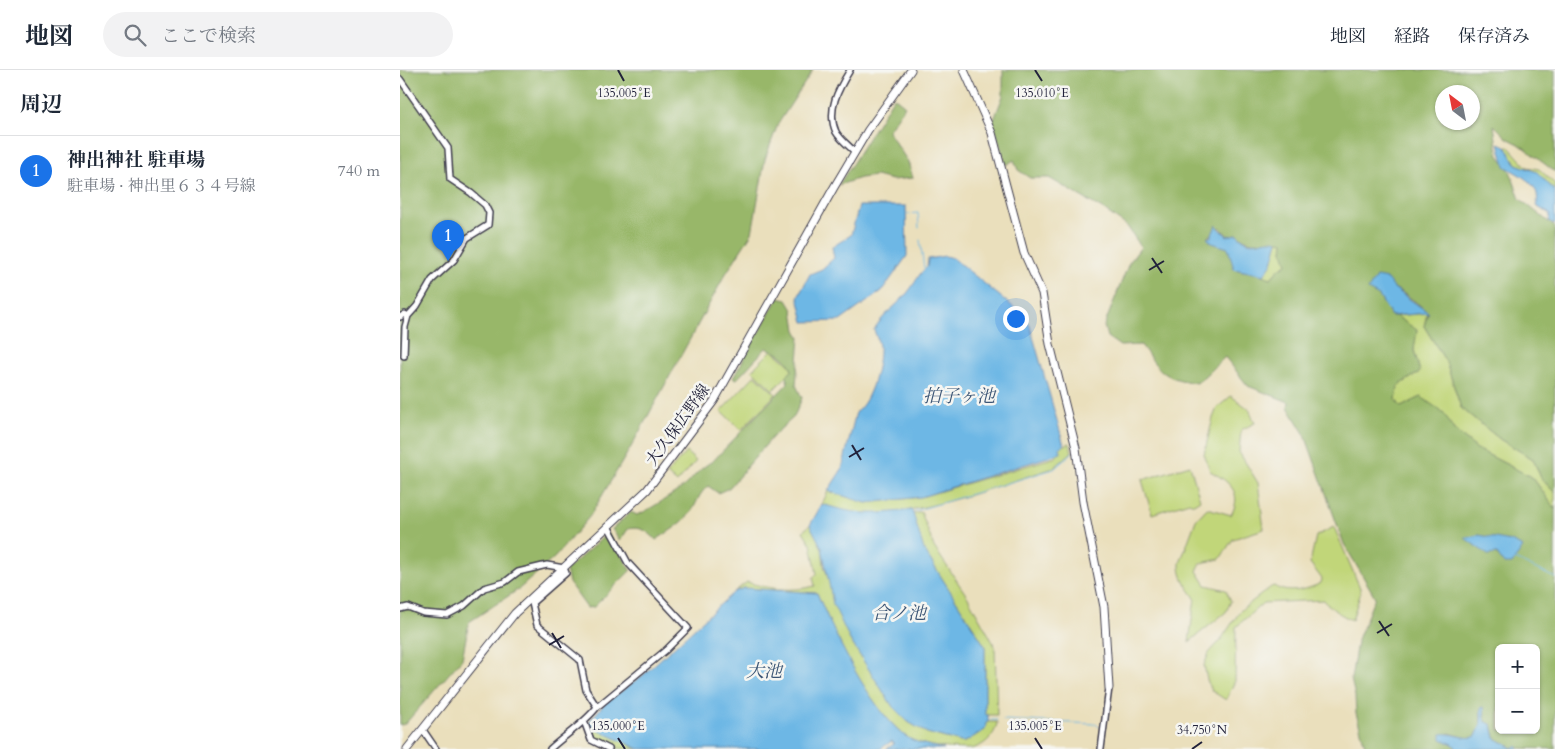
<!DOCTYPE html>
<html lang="ja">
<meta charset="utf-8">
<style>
:root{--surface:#fff;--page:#f2f2f3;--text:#1f2937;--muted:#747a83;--line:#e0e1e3;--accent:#1a73e8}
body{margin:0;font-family:Cardo,"Noto Serif JP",serif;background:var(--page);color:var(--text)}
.controls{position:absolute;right:15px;bottom:15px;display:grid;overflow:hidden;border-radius:8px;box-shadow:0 1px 4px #0004}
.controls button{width:45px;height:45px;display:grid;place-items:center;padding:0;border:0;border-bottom:1px solid var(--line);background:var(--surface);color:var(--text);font:25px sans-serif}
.compass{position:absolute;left:1035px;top:15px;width:45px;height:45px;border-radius:50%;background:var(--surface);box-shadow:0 1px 4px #0004;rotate:328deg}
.you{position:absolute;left:615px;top:248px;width:18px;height:18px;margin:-12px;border:4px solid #fff;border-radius:50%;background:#1a73e8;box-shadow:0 0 0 8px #1a73e833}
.badge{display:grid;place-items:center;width:32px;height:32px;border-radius:50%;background:var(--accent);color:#fff;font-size:16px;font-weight:700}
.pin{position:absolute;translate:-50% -41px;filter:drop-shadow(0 1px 2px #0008)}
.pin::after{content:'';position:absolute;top:26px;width:18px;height:15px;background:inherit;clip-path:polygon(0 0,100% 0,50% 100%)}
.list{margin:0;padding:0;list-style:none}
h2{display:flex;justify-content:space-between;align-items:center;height:65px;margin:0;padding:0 20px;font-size:21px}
h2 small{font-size:16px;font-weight:400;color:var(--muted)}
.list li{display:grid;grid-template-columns:32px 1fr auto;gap:15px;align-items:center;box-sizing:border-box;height:70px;padding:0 20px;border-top:1px solid var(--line)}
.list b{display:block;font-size:19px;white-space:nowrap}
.list p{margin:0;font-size:16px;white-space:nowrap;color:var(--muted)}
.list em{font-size:16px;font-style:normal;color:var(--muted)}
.icon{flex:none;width:28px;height:28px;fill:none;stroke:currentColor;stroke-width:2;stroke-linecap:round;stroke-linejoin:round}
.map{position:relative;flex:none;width:1155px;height:679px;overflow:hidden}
header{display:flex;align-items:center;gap:30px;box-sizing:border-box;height:70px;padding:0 25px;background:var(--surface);border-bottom:1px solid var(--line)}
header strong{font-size:24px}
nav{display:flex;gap:28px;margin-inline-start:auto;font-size:18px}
.search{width:350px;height:45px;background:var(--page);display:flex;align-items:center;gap:12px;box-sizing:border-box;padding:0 18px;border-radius:28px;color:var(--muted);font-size:19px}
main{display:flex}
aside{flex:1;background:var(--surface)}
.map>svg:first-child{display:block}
.green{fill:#c1d679;stroke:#727c5a}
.forest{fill:#98b769;stroke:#5d6c52;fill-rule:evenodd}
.water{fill:#6db7e5;stroke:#486c90}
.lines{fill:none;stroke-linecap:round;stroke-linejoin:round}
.stream{stroke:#6db7e5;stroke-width:1}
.street-casing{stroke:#403e4e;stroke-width:8}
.secondary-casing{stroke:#403e4e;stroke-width:9}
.street{stroke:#fff;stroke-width:5}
.secondary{stroke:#fff;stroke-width:7}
.ticks{fill:none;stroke:#22223b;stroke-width:2}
.labels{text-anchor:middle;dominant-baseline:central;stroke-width:5;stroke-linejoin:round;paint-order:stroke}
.street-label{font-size:16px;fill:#22223b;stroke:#f6f6f2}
.water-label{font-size:18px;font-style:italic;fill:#3c5676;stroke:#f6f6f2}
.ticks-label{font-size:12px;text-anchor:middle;fill:#22223b;stroke:#f6f6f2;stroke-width:5;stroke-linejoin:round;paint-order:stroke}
</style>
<header>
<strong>地図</strong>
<div class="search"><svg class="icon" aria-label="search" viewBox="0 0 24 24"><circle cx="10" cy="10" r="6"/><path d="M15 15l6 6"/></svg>ここで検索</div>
<nav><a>地図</a><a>経路</a><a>保存済み</a></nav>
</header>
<main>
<aside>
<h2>周辺<small></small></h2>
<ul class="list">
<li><span class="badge">1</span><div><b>神出神社 駐車場</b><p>駐車場 · 神出里６３４号線</p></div><em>740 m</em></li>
</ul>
</aside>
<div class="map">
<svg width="1155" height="679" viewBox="0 0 1155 679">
<rect width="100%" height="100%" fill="#f6f6f2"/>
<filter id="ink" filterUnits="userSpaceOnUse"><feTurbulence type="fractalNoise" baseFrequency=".02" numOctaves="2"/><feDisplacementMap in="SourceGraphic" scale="10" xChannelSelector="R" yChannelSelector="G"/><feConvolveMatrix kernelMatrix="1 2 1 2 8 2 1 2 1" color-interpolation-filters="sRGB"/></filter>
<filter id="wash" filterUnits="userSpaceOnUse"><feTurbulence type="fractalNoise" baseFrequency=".0096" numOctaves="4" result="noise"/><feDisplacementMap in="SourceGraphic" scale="20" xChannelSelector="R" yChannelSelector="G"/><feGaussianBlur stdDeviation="1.12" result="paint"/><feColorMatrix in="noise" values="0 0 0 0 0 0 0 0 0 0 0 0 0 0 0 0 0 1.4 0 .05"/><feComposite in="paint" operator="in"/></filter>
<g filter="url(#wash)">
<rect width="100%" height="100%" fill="#eadfbc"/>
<path class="green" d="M1108,76L1127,97L1139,99L1155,114V121L1137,102L1116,94L1106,77Z
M878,171L885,172L883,181L888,194L879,199L871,208L862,206L872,193Z
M1027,243L1024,256L1046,292L1061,338L1101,370L1133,389L1141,408L1155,423V439L1133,408L1077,379L1054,360L1043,343L1021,328L1001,337L996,330L998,316L1020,302L1014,280L1016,260L996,246Z
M372,280L391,296L392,301L373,320L352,300Z
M355,305L376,324L341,360L321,341Z
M831,326L849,339L855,353L841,360L839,382L858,413L864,459L833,469L820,489L801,493L797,501L806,515L826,520L831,531L826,542L789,572L795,528C788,518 779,507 780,493L796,450L807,438L831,445C844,422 828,411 810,401L804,384L813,348L817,338Z
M670,373L672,382L654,398C594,416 531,443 467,444C451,445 437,439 422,434L428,421L466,433L521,427L656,387L660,377Z
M286,382L296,391L277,413L267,404Z
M790,395L800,430L794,434L789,432L752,444L742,410Z
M521,442L534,477L567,526L595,576L597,645H585V576L524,480L513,444Z
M410,455L422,478L424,496L450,570L493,637L508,652L527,663L561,672H566L586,652H597C596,665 584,677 570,679C552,679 518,677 504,665C468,635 435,566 417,523L344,518L334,522L347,512C369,519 392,522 415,516L413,507L417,504L411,474L403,461Z
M934,457L960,518V525L952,550C941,545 931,539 924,530L863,533L836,557L835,611L826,630L812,621L807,610L804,595L809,583L820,571L841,540L871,517L874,516C887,525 907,520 921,513L922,509L910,493L916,466Z
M189,656L239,679C222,679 191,679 189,656Z"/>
<path class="forest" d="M0,0H413L378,54L365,89L352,163L325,205L231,377L190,446L155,487L119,519L69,552L62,589L5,654L0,655Z
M603,0H1155V102L1119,74L1107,68L1094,55L1098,84L1110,101L1120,129L1155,157V423L1141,408L1133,389L1101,370L1061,338L1046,292L1024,256L1028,243C1021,235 1004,223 994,218L979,226L991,246H996L1017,260L1014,280L1020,302L998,316L996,330L1001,337L1021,327L1044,343L1054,360L1077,379L1133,408L1155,439V679L1113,678L1095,668L1092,655L1085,651L1084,637L1081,638V655L1076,666L1071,669L1049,663L1042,669L1053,674L1057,679H966L956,643L955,626L951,609L957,572L975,527L944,474L905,365L888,337L889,332L848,316L825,287L797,313C762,308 761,302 741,275L720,276L707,267L704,256L729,193L741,177L727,156L704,140L649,108H630L618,100L614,90L606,95L593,52L603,26ZM1042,22H1072V52H1042ZM820,157L828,166L837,164C852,179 866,168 884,172L883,181L887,194L879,199L871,208L848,200L842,201L833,192L828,178L807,168ZM1068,467L1111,471L1122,478L1100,487ZM1099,578H1136V660H1099Z
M494,27L505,36L488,61L508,92L513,108L492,110L476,106L460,108L439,115Z
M378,228L387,230L393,240L396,260L400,267L396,315L402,328L394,347L376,363L329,418L318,423L308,416C299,424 298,430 293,439C285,453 269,461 256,470C248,461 240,456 228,459L220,471L212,459L231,442L237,445C244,443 279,421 284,416C294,407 301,397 313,391L388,313L386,306L392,301C390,290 376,281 366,278L337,309L333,308Z
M208,463L231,500L194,537L187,538L169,513L166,500Z"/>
<path class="water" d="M1099,73L1106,76L1116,94L1137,102L1155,121V154L1149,152L1150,144L1136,136C1144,114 1118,105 1105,96Z
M459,136H506L507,186L482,221L440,251L404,252L398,227L410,204L422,199L434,188L432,177L451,165Z
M816,155L827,166L837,164C854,182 860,166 878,171L872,193L864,205L834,199L828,178L812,173L807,168L811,167Z
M545,186L553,188L623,245L630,256L664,375L660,377L661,383L521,427L466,433L428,421L442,399L456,342C471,331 480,294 479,276C478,271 476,265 474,260C483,244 497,236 508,222C515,214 518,204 527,197L528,189Z
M976,207L987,209L994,218L1029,243L991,246L979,226L968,220Z
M422,434C460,446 474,444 512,440L524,480L585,576V644L588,645V652L586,653L585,660L565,672H561L527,663L508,652L493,637L450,570L433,534L422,478L410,455Z
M1079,465L1111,471L1123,477L1112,494H1104L1097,484L1088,485L1065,468Z
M344,518L417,523C434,564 470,638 504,665C514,673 532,676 544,679H486L494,674L492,671L480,679H239L189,656V652L205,633L242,606L334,522Z
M1084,637L1085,651L1092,655L1095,668L1113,678L1117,676L1119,679H1057L1053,674L1041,669V664C1052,662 1068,671 1076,666L1081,655V638Z"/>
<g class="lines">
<path class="stream" d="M507,144L518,143L519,158
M520,170L524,198
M512,442L654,399L673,382
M1115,489L1155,508
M588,650H597
M603,650L696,654L699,657"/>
</g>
</g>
<g filter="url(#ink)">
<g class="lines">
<g class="street-casing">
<path id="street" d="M450,0C439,18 426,40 436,62C440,69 449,76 455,82
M0,9L48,78L50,109L71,123L85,135L89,143L88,155L67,168L54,190L32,210L17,236L8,246L5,257L4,286
M0,247L5,244L8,246
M0,539L8,537L23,543L47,545L64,536L84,518L105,512L118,502L147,495L164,498L166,503L132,533L137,555L180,590L186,620L197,637
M184,651L191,670L209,679
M23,660L36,679
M150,679C165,665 185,653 197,637L266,580L288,558L228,493L209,458
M701,679L709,618"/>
</g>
<g class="secondary-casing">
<path id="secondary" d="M564,0L592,63L624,183L642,223L650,274L676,378L683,432L704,537L709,618
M7,679L115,543L247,420L314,331L433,119L468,60L511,0"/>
</g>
<use href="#street" class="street"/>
<use href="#secondary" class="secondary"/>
</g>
</g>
<path class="ticks" d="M218,0L224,11M635,0L642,11M752,188L762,203M749,200L764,191M452,375L461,390M449,387L464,378M979,551L989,566M152,563L161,578M977,563L992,554M149,575L164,566M218,668L225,679M635,668L642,679M792,679L802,672"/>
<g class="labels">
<g class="street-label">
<text transform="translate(278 355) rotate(-54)">大久保広野線</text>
</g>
<g class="water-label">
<text x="559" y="326">拍子ヶ池</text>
<text x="499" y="543">合ノ池</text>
<text x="364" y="601">大池</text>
</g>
</g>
<g class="ticks-label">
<text x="224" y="27">135.005°E</text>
<text x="642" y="27">135.010°E</text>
<text x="218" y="660">135.000°E</text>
<text x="635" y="660">135.005°E</text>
<text x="802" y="664">34.750°N</text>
</g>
</svg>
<div class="controls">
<button>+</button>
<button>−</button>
</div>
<svg class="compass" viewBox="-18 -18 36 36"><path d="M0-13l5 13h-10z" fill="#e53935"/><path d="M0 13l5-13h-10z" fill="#747a83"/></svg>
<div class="you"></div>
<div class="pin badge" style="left:48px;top:191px">1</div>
</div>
</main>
